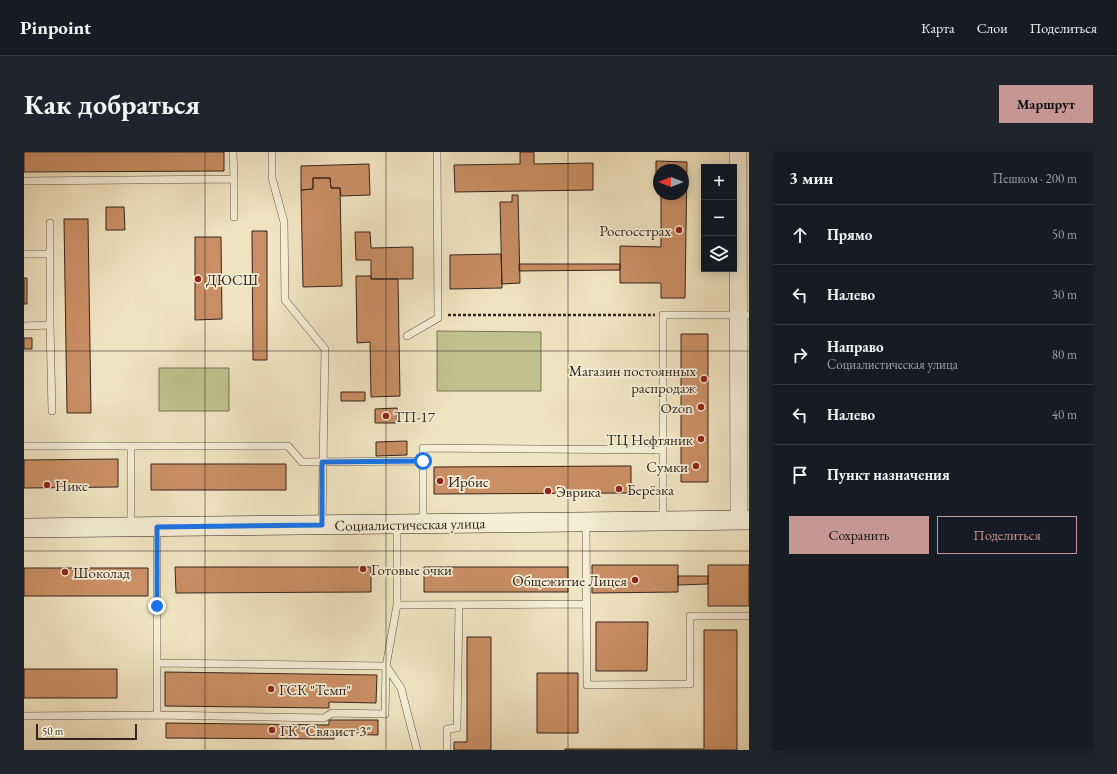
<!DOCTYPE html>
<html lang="ru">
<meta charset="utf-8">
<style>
:root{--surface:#171b24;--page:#20242c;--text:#f1f3f6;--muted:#9ea1a6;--line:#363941;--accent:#c59692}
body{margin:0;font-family:"EB Garamond",serif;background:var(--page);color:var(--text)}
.controls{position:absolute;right:12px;top:12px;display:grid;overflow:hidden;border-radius:0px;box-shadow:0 2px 10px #0003}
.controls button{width:36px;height:36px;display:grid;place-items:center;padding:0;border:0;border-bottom:1px solid var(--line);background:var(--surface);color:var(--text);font:20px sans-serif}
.compass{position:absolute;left:629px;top:12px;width:36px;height:36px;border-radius:50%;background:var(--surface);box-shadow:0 2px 10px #0003;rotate:270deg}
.scale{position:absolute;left:12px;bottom:10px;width:101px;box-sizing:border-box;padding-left:4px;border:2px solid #32251f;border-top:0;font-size:11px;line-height:14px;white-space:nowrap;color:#32251f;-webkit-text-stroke:3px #f5edd6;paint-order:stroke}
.stop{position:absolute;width:12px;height:12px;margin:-9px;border:3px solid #1a73e8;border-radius:50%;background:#fff}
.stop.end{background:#1a73e8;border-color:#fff;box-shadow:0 1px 4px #0008}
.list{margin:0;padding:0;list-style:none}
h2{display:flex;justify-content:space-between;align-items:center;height:52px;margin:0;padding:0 16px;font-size:17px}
h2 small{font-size:13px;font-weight:400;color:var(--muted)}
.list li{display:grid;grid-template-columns:26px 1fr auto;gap:12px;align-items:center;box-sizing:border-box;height:60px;padding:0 16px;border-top:1px solid var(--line)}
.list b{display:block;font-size:15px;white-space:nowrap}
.list p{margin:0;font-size:13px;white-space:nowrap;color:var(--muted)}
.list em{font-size:13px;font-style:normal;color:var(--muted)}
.actions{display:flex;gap:8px;padding:12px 16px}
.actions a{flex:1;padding:9px 0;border:1px solid var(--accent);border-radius:0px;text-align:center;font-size:14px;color:var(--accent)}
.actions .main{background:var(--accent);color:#111}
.icon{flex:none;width:22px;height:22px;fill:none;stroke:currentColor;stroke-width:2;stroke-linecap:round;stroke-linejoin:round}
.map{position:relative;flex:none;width:725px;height:598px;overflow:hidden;border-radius:0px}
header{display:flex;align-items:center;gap:24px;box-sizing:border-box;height:56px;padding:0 20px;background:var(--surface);border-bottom:1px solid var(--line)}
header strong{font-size:19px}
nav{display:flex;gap:22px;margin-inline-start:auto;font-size:14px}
.intro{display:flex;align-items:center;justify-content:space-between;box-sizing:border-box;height:96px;padding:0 24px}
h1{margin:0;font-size:28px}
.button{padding:10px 18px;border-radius:0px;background:var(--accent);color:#111;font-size:14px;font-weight:700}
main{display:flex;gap:24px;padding:0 24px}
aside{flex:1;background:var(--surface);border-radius:0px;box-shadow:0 2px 10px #0003}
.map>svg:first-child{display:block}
.green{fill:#c0c18e;stroke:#797356}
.building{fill:#ca8e64;stroke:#32251f}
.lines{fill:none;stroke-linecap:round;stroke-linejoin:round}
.service-casing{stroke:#625447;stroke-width:8}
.tertiary-casing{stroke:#625447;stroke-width:18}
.secondary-casing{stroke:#32251f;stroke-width:20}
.path{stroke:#32251f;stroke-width:2.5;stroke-dasharray:3 2;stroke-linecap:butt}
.service{stroke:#f5edd6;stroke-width:7}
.tertiary{stroke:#f5edd6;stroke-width:17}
.secondary{stroke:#f5edd6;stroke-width:19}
.route{stroke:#1a73e8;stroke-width:5}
.grid{fill:none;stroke:#32251f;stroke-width:1;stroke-opacity:0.55}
.poi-dot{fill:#8f2418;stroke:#f5edd6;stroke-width:1.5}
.labels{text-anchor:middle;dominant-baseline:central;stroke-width:3.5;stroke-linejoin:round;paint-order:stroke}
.poi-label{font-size:15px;fill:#32251f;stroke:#f5edd6;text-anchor:start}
.street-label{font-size:15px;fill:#32251f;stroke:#f5edd6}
</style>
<header>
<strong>Pinpoint</strong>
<nav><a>Карта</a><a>Слои</a><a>Поделиться</a></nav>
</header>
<div class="intro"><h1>Как добраться</h1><a class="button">Маршрут</a></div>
<main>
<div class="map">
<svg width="725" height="598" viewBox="0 0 725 598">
<rect width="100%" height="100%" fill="#f0e3c0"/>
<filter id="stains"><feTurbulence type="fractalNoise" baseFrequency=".005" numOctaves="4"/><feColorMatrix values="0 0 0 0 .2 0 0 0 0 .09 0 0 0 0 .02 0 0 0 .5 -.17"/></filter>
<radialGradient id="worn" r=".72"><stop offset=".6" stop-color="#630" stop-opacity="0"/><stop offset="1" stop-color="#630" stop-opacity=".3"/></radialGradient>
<path class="green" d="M413,179L517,180V239H413Z
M135,216H205V259H135Z"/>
<path class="building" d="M0,0H200V19L0,20Z
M496,0H510V12L569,11V38L431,40L430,13L496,12Z
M632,9L663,10L661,146H637V131H596V94L637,95V42H659V18H635V37H632Z
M345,12L346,43L317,44L316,36H307L306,26H289V37L277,38V14Z
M289,26H306L307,36H316L318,134L279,135L277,38L289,37Z
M488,43H494L496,131L478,132L476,50H488Z
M82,55H100L101,78H82Z
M40,67H64L67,261H43Z
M228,79H243V208H229Z
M331,80H346L347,96L389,95V127H347V108H332Z
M171,85H197L198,167L171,168Z
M477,102L478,136L426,137V103Z
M495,112H596V118L495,119Z
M332,124H347V127H374L376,244L347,245L346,190L333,191Z
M0,126H3V152H0Z
M657,182H684V330H657Z
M0,186H8V197H0Z
M317,240H341V249H317Z
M373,256V271H351V257Z
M383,289V303L352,304V290Z
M94,307V335L0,336V308Z
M127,312H262V338H127Z
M607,314V341L410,342V315Z
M568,413H654V440L568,441Z
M684,413H725V454H684Z
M151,415H347V440L152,441Z
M400,415H544V440H400Z
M0,416H124V444H0Z
M654,424H684V432L654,433Z
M572,470H624L623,519H572Z
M680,478H713V598H541V597H680Z
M443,485H467V598H430V590H443Z
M0,517H93V546H0Z
M141,520L353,523L352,551L305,550V556L141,554Z
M513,521H554V581H513Z
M305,568H354V583L310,582V587L142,586V571L305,573Z"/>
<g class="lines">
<g class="service-casing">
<path id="service" d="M248,0V26L260,70L261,148L301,197L298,372
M210,27V65
M0,29L210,27L209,0
M0,102H26
M26,173L28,259
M0,174L26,173V71
M383,184L414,166L413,0
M0,294H264L278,310L399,309
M107,294V374
M639,369V163H725
M562,370L563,533L666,532V464H725
M373,372V453L362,514L377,536L393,598
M399,372V296L639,298
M373,453L563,452
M133,511L362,514L361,562L308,561L300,566L133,563
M0,564L133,563V375
M423,598V577L433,576L435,453"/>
</g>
<g class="tertiary-casing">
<path id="tertiary" d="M714,0L715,368"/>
</g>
<g class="secondary-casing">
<path id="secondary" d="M0,376L725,368"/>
</g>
<path class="path" d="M424,163H631"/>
<use href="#service" class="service"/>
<use href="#tertiary" class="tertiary"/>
<use href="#secondary" class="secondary"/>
</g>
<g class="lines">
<path class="route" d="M133,454V375L298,373V310L399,309"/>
</g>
<path class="grid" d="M181,0V598M362,0V598M544,0V598M0,199H725M0,399H725"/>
<g class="poi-dot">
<circle cx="655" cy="78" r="4"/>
<circle cx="174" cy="127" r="4"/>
<circle cx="680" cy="227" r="4"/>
<circle cx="677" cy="255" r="4"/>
<circle cx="362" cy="264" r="4"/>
<circle cx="677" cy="287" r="4"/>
<circle cx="672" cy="314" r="4"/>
<circle cx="416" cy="329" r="4"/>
<circle cx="23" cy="333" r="4"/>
<circle cx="595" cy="337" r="4"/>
<circle cx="524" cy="339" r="4"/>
<circle cx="339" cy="417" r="4"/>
<circle cx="41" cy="420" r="4"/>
<circle cx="611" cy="428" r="4"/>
<circle cx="247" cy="537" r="4"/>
<circle cx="248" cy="578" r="4"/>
</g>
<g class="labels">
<g class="poi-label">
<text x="647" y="78" text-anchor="end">Росгосстрах</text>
<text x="182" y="127">ДЮСШ</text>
<text x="672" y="218" text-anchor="end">Магазин постоянных<tspan x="672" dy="17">распродаж</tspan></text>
<text x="669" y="255" text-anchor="end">Ozon</text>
<text x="370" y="264">ТП-17</text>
<text x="669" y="287" text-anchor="end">ТЦ Нефтяник</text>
<text x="664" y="314" text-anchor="end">Сумки</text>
<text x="424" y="329">Ирбис</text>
<text x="31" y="333">Никс</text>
<text x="603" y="337">Берёзка</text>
<text x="532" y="339">Эврика</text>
<text x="347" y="417">Готовые очки</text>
<text x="49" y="420">Шоколад</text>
<text x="603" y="428" text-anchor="end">Общежитие Лицея</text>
<text x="255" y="537">ГСК "Темп"</text>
<text x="256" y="578">ГК "Связист-3"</text>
</g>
<g class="street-label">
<text transform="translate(386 372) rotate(-1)">Социалистическая улица</text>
</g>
</g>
<rect width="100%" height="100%" filter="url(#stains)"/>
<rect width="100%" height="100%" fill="url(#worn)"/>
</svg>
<div class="controls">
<button>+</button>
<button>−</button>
<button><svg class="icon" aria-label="layers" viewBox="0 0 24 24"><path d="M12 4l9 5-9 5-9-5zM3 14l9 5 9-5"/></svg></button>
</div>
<svg class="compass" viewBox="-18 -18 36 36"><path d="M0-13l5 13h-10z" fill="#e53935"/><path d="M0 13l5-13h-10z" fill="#9ea1a6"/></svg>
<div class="scale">50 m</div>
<div class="stop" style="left:399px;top:309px"></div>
<div class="stop end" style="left:133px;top:454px"></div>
</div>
<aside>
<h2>3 мин<small>Пешком · 200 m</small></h2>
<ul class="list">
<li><svg class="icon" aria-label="ahead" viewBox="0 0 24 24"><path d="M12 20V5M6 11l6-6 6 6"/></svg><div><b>Прямо</b></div><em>50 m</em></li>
<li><svg class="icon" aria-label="left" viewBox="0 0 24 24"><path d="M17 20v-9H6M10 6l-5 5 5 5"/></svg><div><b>Налево</b></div><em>30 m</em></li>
<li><svg class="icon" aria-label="right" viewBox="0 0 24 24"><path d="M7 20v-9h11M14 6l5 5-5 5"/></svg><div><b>Направо</b><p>Социалистическая улица</p></div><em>80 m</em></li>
<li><svg class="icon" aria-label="left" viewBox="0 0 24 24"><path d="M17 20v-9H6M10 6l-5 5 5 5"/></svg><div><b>Налево</b></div><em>40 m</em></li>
<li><svg class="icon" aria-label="arrive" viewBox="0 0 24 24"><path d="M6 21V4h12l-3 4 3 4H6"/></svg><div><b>Пункт назначения</b></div></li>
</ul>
<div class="actions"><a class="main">Сохранить</a><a>Поделиться</a></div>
</aside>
</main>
